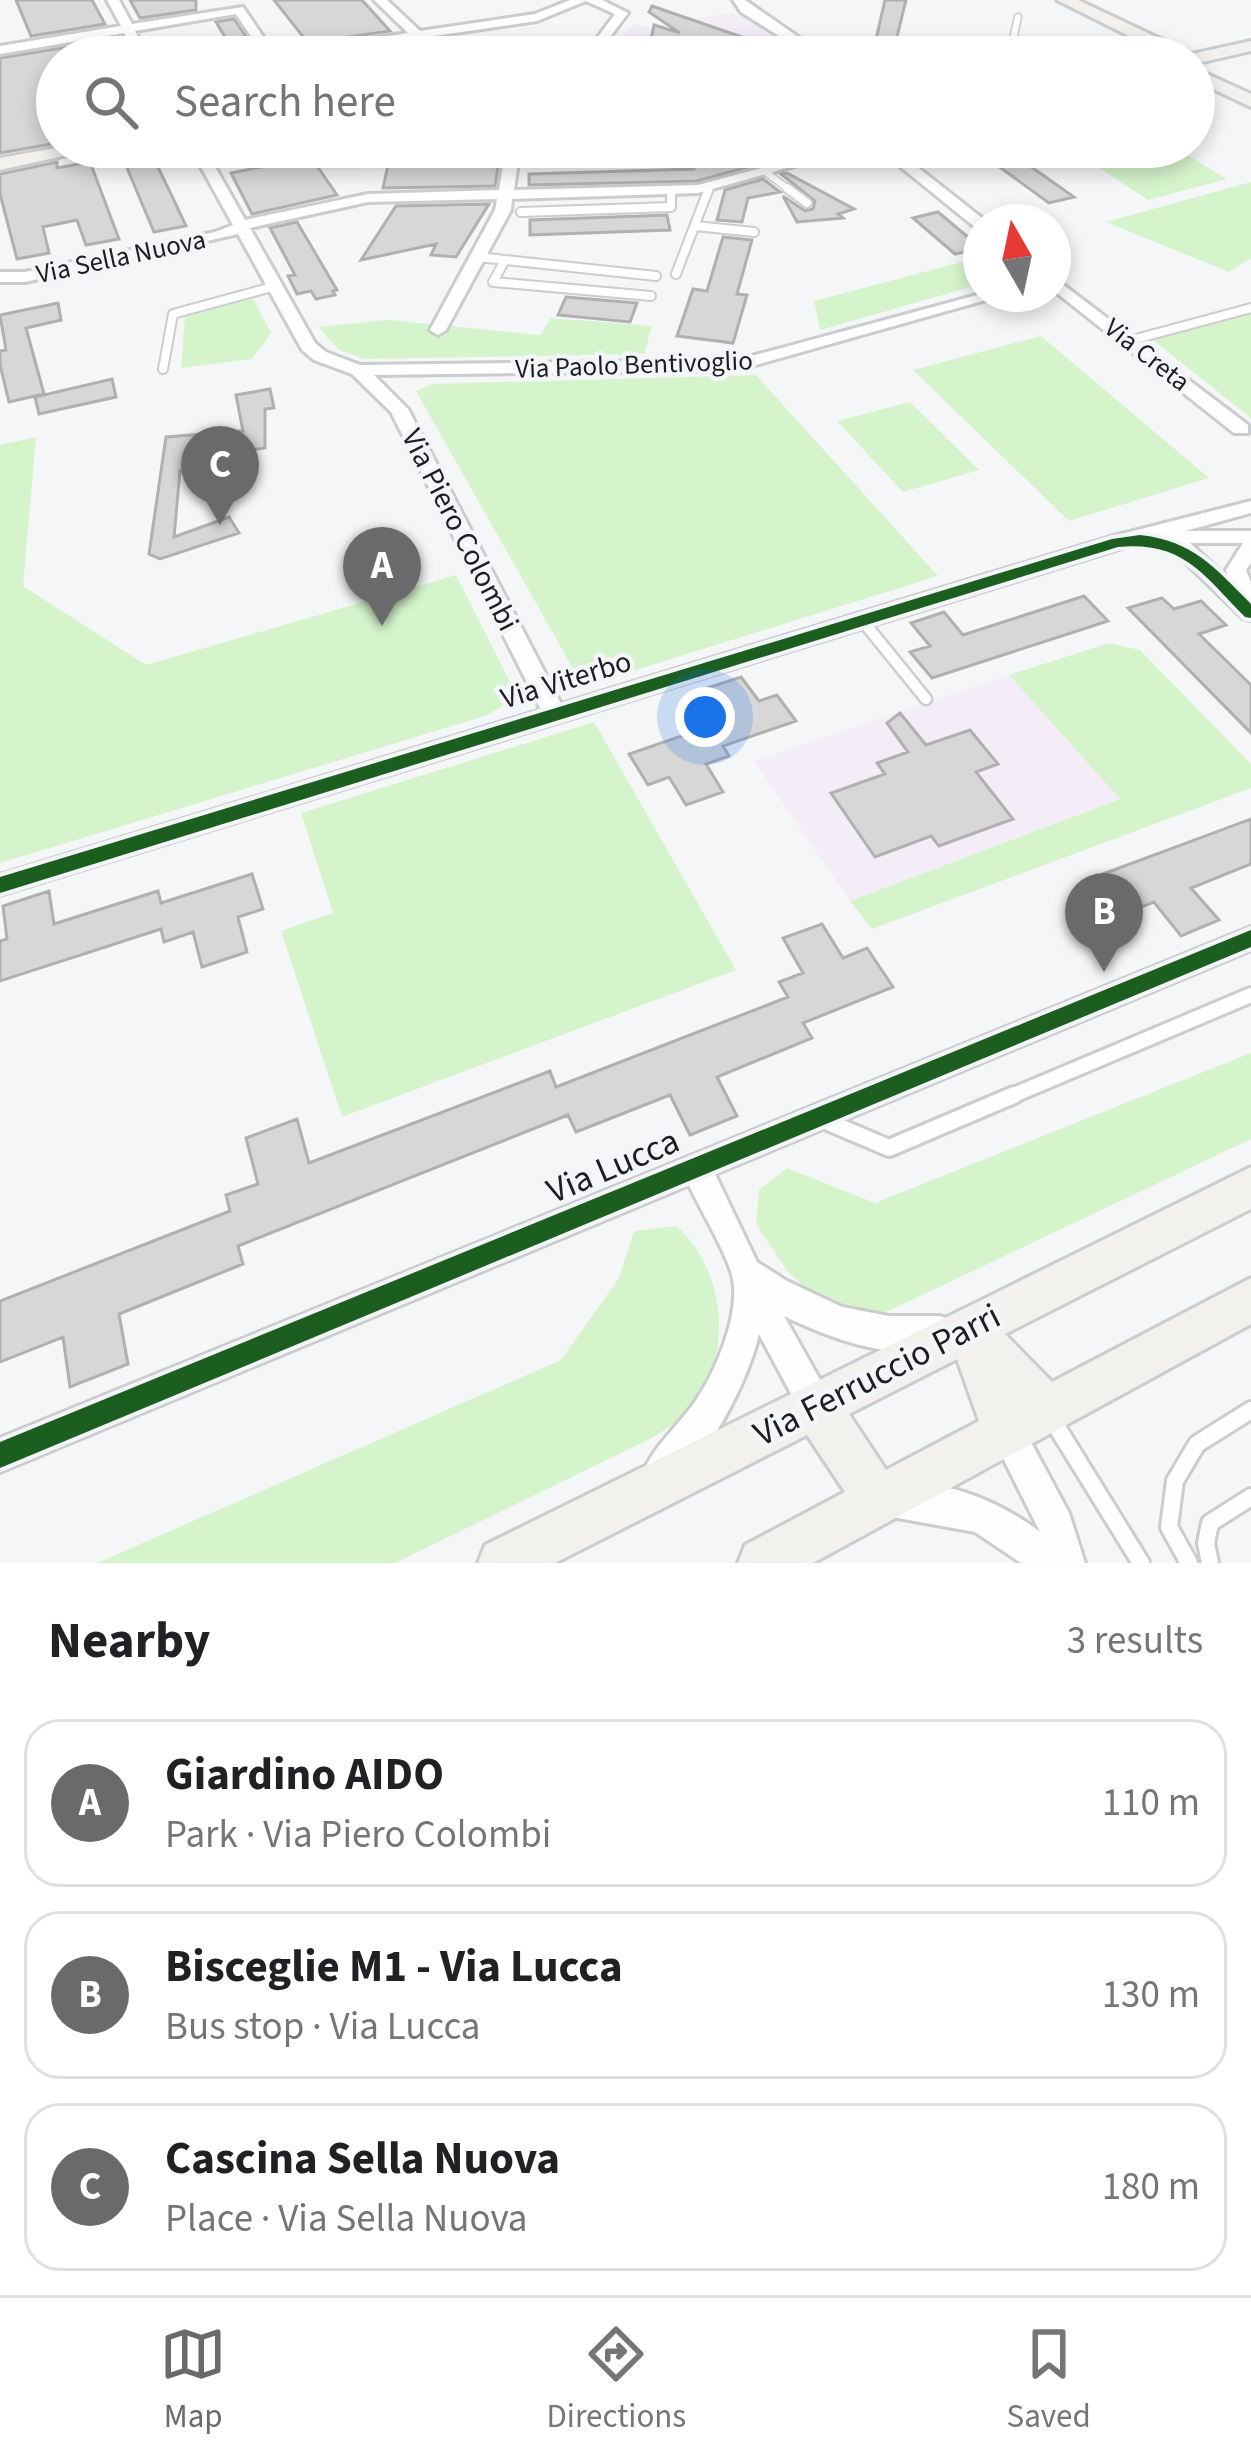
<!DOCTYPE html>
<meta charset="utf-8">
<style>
:root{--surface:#fff;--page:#f2f2f2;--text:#202124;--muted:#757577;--line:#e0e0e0;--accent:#696a6b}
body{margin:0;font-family:"Source Sans 3",sans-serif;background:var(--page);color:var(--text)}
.compass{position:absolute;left:963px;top:204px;width:108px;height:108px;border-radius:50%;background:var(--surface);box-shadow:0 6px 18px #0003;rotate:351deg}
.you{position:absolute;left:705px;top:717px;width:42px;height:42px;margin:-30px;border:9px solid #fff;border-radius:50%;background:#1a73e8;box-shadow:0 0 0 18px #1a73e833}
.badge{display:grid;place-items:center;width:78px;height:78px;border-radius:50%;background:var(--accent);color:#fff;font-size:39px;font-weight:700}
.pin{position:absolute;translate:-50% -99px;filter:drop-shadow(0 3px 6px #0008)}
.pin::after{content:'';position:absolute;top:63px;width:42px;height:36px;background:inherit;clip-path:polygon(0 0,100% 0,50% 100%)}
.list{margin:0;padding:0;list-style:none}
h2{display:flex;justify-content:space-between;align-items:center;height:156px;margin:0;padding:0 48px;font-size:51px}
h2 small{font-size:39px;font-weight:400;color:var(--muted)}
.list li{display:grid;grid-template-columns:78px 1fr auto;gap:36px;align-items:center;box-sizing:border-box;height:168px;margin:0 24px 24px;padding:0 24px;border:3px solid var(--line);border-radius:36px}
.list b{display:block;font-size:45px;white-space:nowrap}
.list p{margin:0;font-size:39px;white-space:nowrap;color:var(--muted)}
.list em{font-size:39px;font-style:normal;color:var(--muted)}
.icon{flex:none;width:66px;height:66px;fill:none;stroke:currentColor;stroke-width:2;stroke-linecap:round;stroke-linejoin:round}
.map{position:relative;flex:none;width:1251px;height:1563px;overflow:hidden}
.search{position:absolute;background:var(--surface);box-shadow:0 6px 18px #0003;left:36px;right:36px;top:36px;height:132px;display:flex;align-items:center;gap:30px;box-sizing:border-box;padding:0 42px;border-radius:66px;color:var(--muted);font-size:45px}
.sheet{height:732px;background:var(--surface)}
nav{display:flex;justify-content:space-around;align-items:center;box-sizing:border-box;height:168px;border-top:3px solid var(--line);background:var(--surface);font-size:33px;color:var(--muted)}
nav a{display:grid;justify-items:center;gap:6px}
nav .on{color:var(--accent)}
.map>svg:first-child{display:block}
.commercial{fill:#f7ecf5}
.education{fill:#f4edf8}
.green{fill:#d6f4cc}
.building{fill:#d8d7d8;stroke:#b1b0b1;stroke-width:3}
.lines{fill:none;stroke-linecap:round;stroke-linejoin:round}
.lane-far4-casing{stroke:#cbcccd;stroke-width:9}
.lane-far3-casing{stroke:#cbcccd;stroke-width:12}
.lane-far2-casing{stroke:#cbcccd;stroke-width:15}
.lane-far1-casing{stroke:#cbcccd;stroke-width:20}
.lane-casing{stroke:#cbcccd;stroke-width:22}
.street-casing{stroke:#cbcccd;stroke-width:6}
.secondary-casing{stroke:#cbcccd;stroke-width:6}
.lane-far4{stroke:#fefefe;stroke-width:6}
.lane-far3{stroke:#fefefe;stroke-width:8}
.lane-far2{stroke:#fefefe;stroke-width:10}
.lane-far1{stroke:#fefefe;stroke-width:14}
.lane{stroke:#fefefe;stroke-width:16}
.street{fill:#fefefe;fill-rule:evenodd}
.secondary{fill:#f2f1ee;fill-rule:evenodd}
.cycleway-casing{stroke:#f4f5f8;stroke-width:8}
.cycleway{fill:#1b5e20;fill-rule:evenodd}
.labels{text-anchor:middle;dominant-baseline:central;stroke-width:9;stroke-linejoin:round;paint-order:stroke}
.far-street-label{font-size:27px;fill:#1e1e20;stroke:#f4f5f8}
.street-label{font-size:30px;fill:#1e1e20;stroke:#f4f5f8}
.near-street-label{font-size:36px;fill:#1e1e20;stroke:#f4f5f8}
</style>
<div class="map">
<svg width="1251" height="1563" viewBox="0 0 1251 1563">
<rect width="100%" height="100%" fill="#f5f6f7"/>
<path class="commercial" d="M219,147H494L492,166L283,171L265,162L231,168Z"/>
<path class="education" d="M729,13L741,15L808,57H603L634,24L672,31L698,18Z
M1009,675L1121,798L850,901L754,761Z"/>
<path class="green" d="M1068,147H1174L1227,179L1148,200Z
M1251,182V258L1229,272L1106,222Z
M981,257V284L820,330L814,301Z
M253,298L271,333L252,359L181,368L185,317Z
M1251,313V418L1153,340Z
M551,318L652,326L644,354L364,359L339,350L318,327L388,320L540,335Z
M1041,336L1209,478L1069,521L913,370Z
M756,375L938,576L594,683L579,679L416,391L432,384Z
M910,402L979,470L903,492L837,421Z
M36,437L23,586L146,665L456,575L512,686L508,703L485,716L0,863V445Z
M1109,643L1140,650L1251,764V788L872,929L850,901L1120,799L1009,675Z
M594,722L736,970L342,1117L281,931L333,913L301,813Z
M1251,1053V1139L878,1316L828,1308L788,1272L756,1224L759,1190L787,1168L875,1203Z
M676,1226C728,1271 734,1360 688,1412C678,1423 662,1431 650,1439L395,1563H97L561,1360L619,1278L634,1231Z"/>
<path class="building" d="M16,0H92L105,24L31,36Z
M130,0H196V10L140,18Z
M274,0H362L390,31L308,43Z
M885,0H906L892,57H872Z
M652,6L791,54V57H733L700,45L687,51V57H632L607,48L615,38L651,40L654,25L680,33L649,12Z
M234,19L260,57H237L216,22Z
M112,40L121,57H57V143L0,153V58Z
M268,147H304L337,195L252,214L231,173L266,166Z
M392,147H493L492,166L498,167L495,186L383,188Z
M689,147L743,151L785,147L795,154L697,181L529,185V174L694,169Z
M972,147H1003L1074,197L1049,203Z
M150,151L172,196L186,226L154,232L122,156Z
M57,162V168L90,162L119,239L86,245L77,220L43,227L49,253L17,259L0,194V174Z
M787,173L800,180L854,209L838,214L843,218L797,222L783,196L805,211L813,209L815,201L781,174Z
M763,179L780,192L748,198L742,222L717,220L725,190Z
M489,204L456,257L431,255L436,244L361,260L396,206Z
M938,212L981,248L955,254L913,218Z
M667,215L670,230L530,235V220Z
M297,222L337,290L333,291L335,295L316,299L311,291L297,294L288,276L295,275L270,228Z
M723,237L752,240L737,294L747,295L733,343L677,336L693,289L707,291Z
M566,297L637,303L630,322L558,315Z
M58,303L61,320L26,328L44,394L9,402L0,365V351L6,350L0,315Z
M112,379L116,397L39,414L35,397Z
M270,389L274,408L265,409V448L205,456L203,469L180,471L174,537L229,517L239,533L160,559L149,554L166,437L243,431L236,395Z
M1084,596L1108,621L932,678L910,652L930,646L911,623L944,612L963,635Z
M1162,598L1174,609L1201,601L1226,625L1199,634L1251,685V733L1128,608Z
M741,677L759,701L777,695L796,721L723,746L729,756L706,764L723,792L686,805L669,777L648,785L629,754L705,728L700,720L723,712L707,688Z
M900,713L926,745L970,730L998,764L976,772L1013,819L939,846L931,836L875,857L831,793L885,774L877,763L908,752L887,723Z
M1251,819V864L1191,888L1219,920L1181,936L1154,902L1133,910L1103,874Z
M252,874L263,909L238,917L247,952L202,967L193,932L164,942L161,929L0,981V941L7,939L3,906L49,891L54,924L158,891L161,903Z
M822,924L843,958L867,948L893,987L803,1023L812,1038L717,1077L737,1116L690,1135L670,1095L576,1132L568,1115L238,1246L243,1264L119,1314L128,1364L70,1387L63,1337L0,1362V1301L230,1211L226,1195L258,1184L246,1138L297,1119L309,1163L550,1071L556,1087L788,997L779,982L803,973L783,938Z"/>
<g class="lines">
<g class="lane-far4-casing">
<path id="lane-far4" d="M1004,47L1059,56L1095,49
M958,57L1012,44L1018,17
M333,157L335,147
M764,171L791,191
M708,191L710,186"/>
</g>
<g class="lane-far3-casing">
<path id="lane-far3" d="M787,188L807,203
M521,212L671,207V191
M695,226L754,232
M478,257L656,276
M505,260L493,282L651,296
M676,274L709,188
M1128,341L1251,308
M163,369L173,314L272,287"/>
</g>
<g class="lane-far2-casing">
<path id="lane-far2" d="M862,620L926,699"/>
</g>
<g class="lane-far1-casing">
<path id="lane-far1" d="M1007,1098L1251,995"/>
</g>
<g class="lane-casing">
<path id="lane" d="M821,1119L889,1148L1014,1095
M1050,1416L1141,1563
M1189,1563L1169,1527L1175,1481L1197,1444L1251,1410
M1210,1563L1206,1543L1210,1523L1251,1497"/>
</g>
<g class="street-casing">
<path id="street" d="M107,0H119L132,24L243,7L274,53L408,33L374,0H387L420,31L535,14L570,0H602L628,13L595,57H583L615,14L586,1L537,21L427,37L447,57H434L415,39L297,57H265L236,14L135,31L149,57H137L124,33L0,54V46L121,26Z
M733,0H745L827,57H812L741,12Z
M190,147H204L245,220L368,194L499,190L506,147H520L514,190L698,185L839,147H862L698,193L512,199L511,210L446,330L438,335L430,330L495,210L497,199L368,202L250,228L315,343L326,352L360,365L737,360L981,294H1007L738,370L374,375L408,409L561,704L1110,537L1251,501V513L1185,531H1251V563L1246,570L1251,582V620L1243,618L1175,552L1145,541L0,895V875L541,710L391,412L352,374L314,360L302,350L238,234L25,282H0V272H25L215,232L233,225ZM1190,543H1243L1226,570L1229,580Z
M876,147H892L987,222H981V230L976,228Z
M1053,277L1248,425V433H1234L1053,290Z
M1251,927V950L715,1174L757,1262L787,1281L842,1307L889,1316H940L952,1320L956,1332L952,1344C900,1365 831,1339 784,1316L828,1394L833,1406L828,1418L816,1423L804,1418L759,1334C749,1379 705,1470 661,1488L649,1483L644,1471C654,1446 678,1426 694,1403C715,1374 740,1315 733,1279C728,1255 700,1209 689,1185L0,1472V1438Z
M1007,1415L1019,1420L1069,1513L1085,1563H1021L975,1532L881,1515L875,1503L881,1491C931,1470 1000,1501 1040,1532L990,1432L995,1420Z"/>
</g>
<g class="secondary-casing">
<path id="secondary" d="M1057,0H1078L1192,54L1251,41V51L1194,64V57H1171Z
M1194,68L1251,94V107L1194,80Z
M61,147H103L0,170V158Z
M1251,1167V1209L1005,1334L1052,1382L1251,1278V1324L813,1563H738L745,1545L845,1492L807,1435L555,1563H478L485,1545ZM957,1359L979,1421L886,1470L849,1414Z"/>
</g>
<use href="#lane-far4" class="lane-far4"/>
<use href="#lane-far3" class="lane-far3"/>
<use href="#lane-far2" class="lane-far2"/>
<use href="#lane-far1" class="lane-far1"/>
<use href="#lane" class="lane"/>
<use href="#street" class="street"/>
<use href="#secondary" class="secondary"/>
<g class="cycleway-casing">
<path id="cycleway" d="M1140,535C1194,541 1215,568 1251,604V618L1245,617C1203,575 1184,541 1118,547L0,893V877L1112,539Z
M1251,930V947L0,1468V1442Z"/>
</g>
<use href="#cycleway" class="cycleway"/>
</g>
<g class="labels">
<g class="far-street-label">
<text transform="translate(121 257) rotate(-12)">Via Sella Nuova</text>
<text transform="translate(1147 355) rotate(38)">Via Creta</text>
<text transform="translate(634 365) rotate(-2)">Via Paolo Bentivoglio</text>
</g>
<g class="street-label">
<text transform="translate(460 530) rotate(63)">Via Piero Colombi</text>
<text transform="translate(566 680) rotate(-17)">Via Viterbo</text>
</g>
<g class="near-street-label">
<text transform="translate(613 1166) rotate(-23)">Via Lucca</text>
<text transform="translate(877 1375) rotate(-27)">Via Ferruccio Parri</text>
</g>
</g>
</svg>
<svg class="compass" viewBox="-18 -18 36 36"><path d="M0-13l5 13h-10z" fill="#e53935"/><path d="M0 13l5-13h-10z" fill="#757577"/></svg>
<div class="you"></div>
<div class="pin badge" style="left:382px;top:626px">A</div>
<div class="pin badge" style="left:1104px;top:972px">B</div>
<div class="pin badge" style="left:220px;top:525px">C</div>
<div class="search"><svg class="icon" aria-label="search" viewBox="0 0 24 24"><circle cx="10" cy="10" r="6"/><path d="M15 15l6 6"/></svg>Search here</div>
</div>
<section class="sheet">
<h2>Nearby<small>3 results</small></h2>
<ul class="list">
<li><span class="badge">A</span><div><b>Giardino AIDO</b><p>Park · Via Piero Colombi</p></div><em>110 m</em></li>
<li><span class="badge">B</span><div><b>Bisceglie M1 - Via Lucca</b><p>Bus stop · Via Lucca</p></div><em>130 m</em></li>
<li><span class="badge">C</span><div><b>Cascina Sella Nuova</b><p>Place · Via Sella Nuova</p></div><em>180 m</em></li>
</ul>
</section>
<nav>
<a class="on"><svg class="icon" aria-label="map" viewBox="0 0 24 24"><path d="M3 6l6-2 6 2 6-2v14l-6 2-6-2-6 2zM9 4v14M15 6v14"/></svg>Map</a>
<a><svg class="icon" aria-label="directions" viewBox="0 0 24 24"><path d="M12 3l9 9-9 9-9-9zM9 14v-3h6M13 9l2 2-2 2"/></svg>Directions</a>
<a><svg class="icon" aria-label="saved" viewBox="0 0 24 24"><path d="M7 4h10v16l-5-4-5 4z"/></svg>Saved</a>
</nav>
